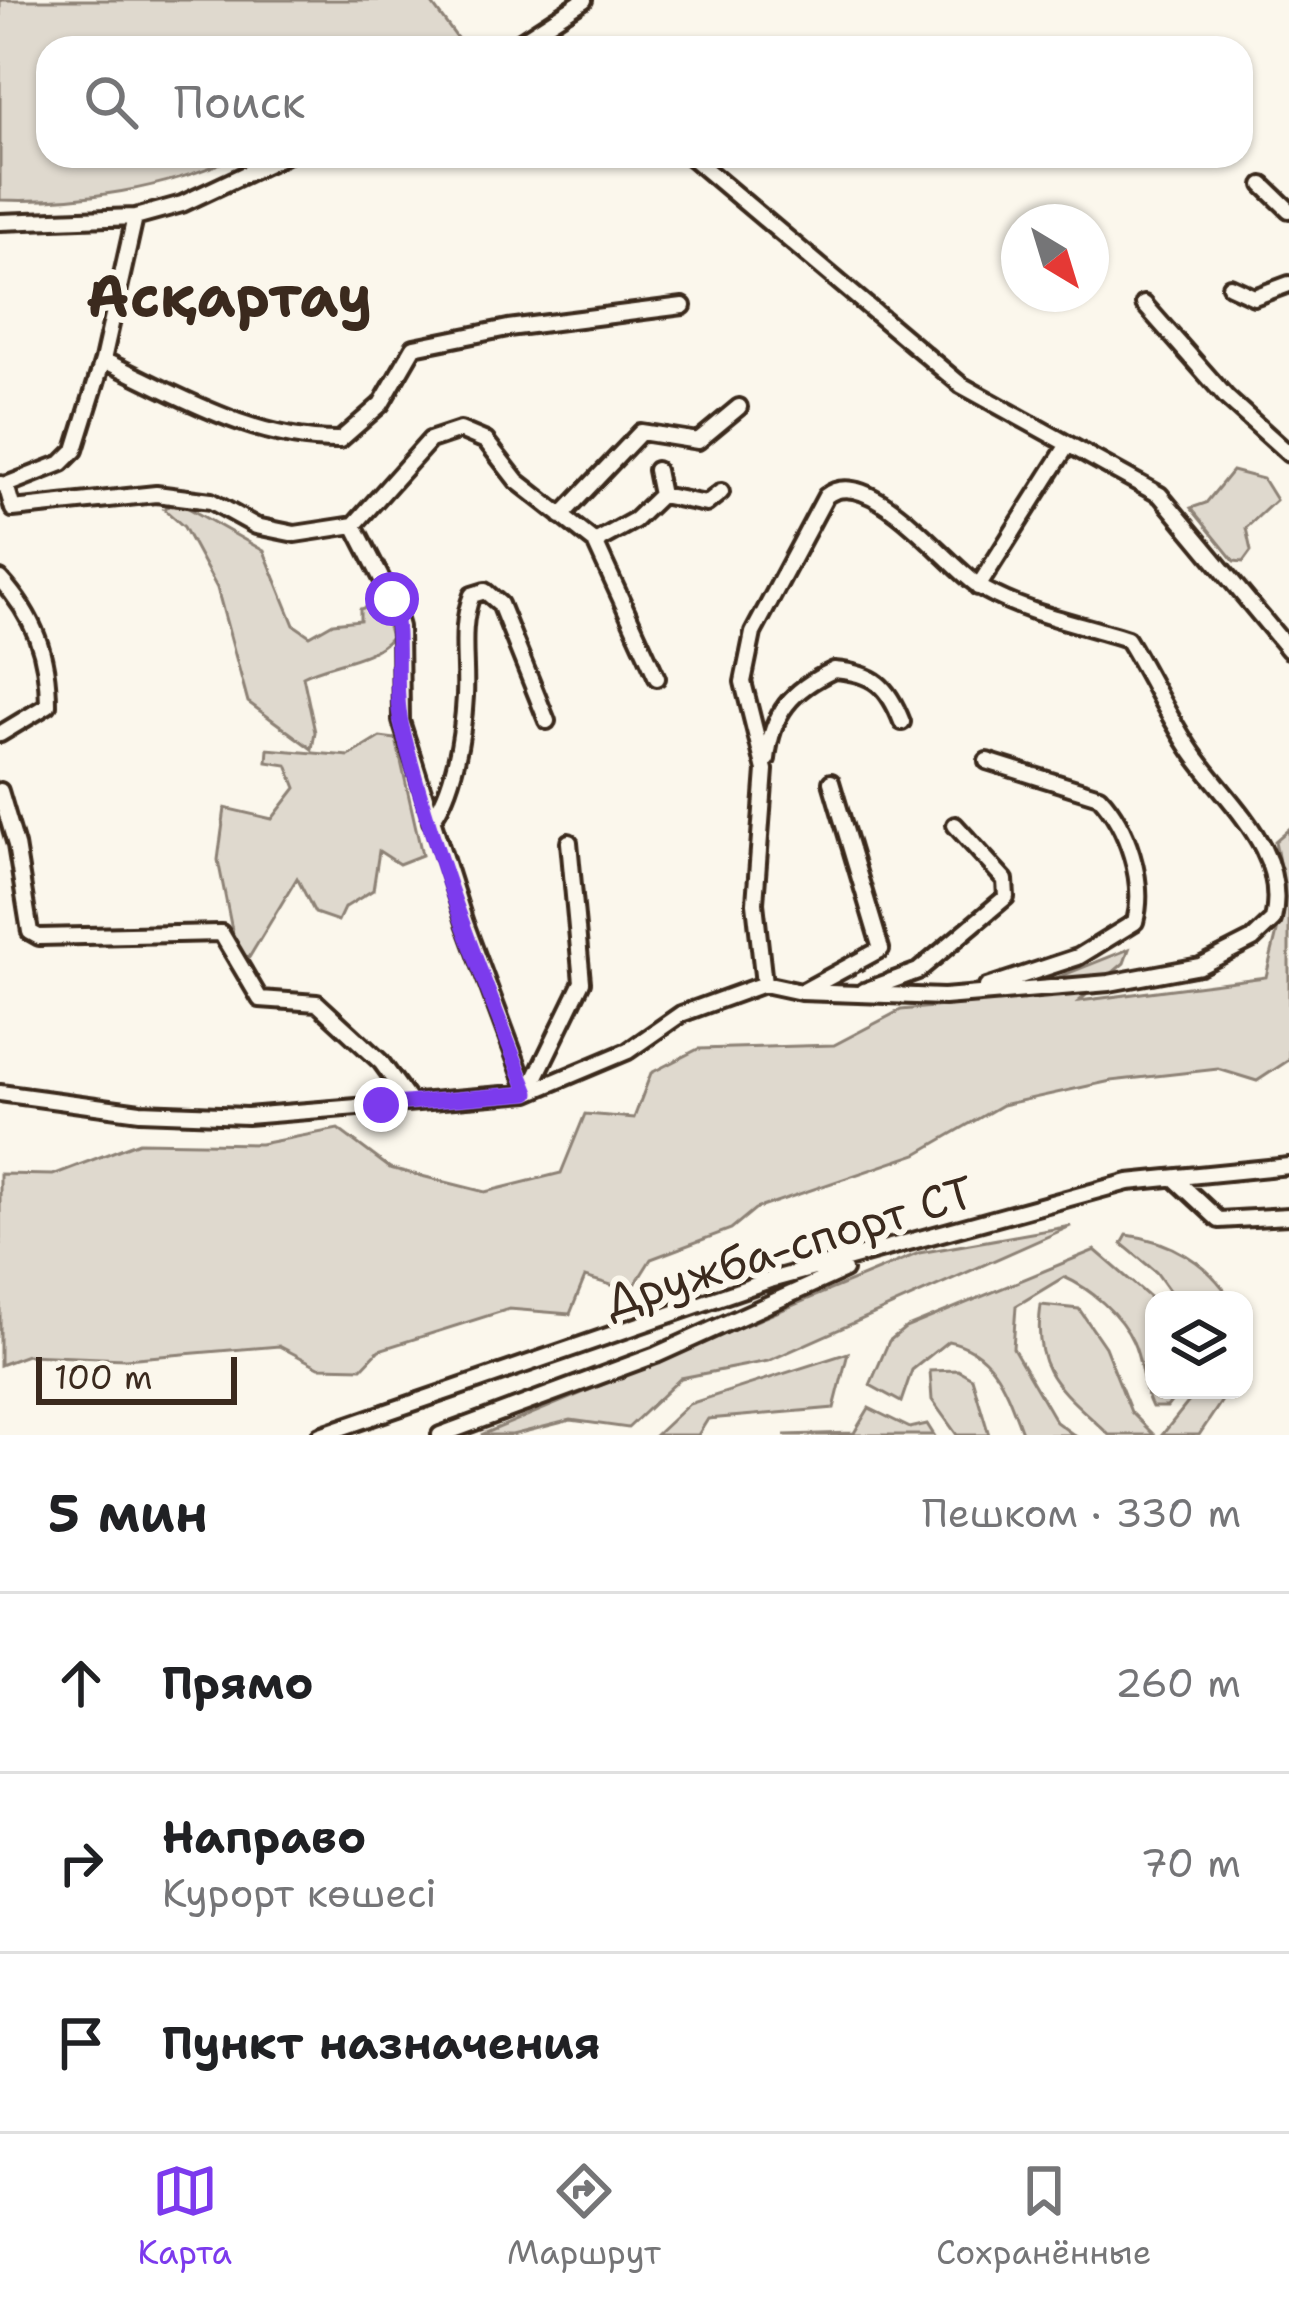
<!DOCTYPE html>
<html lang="ru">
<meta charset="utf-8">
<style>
:root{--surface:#fff;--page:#f6f6f6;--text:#202124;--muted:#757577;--line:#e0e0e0;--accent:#7c3aed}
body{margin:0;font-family:"Shantell Sans",sans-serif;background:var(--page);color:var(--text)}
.controls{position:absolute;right:36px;bottom:36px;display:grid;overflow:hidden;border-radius:24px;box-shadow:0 3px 9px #0004}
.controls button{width:108px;height:108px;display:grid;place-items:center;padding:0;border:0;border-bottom:3px solid var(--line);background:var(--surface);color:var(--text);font:60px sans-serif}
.compass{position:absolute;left:1001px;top:204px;width:108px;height:108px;border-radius:50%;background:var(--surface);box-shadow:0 3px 9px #0004;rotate:142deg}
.scale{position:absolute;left:36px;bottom:30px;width:201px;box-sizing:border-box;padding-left:12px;border:6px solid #3b2a1e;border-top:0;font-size:33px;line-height:42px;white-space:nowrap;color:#3b2a1e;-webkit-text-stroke:9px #fbf7ec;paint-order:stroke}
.stop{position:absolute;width:36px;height:36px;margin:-27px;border:9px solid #7c3aed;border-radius:50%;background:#fff}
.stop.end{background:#7c3aed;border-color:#fff;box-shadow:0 3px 12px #0008}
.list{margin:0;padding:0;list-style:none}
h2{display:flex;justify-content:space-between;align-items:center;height:156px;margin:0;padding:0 48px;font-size:51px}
h2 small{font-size:39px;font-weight:400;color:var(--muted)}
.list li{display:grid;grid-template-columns:78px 1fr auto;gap:36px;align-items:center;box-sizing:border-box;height:180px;padding:0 48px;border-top:3px solid var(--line)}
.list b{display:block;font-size:45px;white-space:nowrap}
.list p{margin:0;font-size:39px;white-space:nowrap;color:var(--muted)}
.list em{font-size:39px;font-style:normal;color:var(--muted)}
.icon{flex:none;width:66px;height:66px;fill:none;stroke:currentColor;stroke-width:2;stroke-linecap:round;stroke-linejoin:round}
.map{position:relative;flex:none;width:1289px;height:1435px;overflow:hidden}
.search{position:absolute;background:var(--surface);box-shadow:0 3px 9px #0004;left:36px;right:36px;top:36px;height:132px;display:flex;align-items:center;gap:30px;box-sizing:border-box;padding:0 42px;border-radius:36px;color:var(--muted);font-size:45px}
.sheet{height:696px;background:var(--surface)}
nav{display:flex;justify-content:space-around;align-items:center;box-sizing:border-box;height:168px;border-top:3px solid var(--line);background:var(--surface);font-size:33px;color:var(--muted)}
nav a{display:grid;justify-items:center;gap:6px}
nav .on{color:var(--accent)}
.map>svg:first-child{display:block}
.green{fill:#dfd9ce;stroke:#8d8276;stroke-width:3}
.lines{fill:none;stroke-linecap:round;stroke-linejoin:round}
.minor-casing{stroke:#3b2a1e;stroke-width:22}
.minor{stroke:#fbf7ec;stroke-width:14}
.route{stroke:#7c3aed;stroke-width:15}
.labels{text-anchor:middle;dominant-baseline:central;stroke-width:12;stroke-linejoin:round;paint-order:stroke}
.street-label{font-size:45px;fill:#3b2a1e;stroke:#fbf7ec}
.district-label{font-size:57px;font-weight:bold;fill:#3b2a1e;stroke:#fbf7ec}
</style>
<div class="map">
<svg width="1289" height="1435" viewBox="0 0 1289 1435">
<rect width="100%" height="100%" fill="#fbf7ec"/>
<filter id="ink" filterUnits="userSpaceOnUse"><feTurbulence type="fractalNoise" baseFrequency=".00833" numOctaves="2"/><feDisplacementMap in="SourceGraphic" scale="24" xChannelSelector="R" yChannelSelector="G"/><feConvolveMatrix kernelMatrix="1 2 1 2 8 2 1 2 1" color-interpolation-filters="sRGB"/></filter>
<g filter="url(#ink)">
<path class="green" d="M0,0H429L463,46L48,48V156H237C166,189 79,203 0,200Z
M1232,471L1263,479L1276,500L1246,528L1251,551L1243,562L1234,561L1191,508L1206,503Z
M176,501L264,551L294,625L310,636L333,623L360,620V609L381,602L391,637C374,660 330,662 303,676L315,732L312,749L248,702L217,588L184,527L164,509Z
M380,737L396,739L422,855L399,864L379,851L373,890L344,908L338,921L315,913L297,878L247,961L237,955L218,860L225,808L272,819L296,788L287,765L267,762L268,749L349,756Z
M1289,829V1060L1257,1081L1218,1069L1111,1081L1002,1105L917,1154L755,1209L731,1229L651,1259L631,1291L585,1277L570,1314L509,1309L379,1350L362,1368L319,1367L279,1346L125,1359L27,1355L0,1365V1174L53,1175L139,1142L260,1144L338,1129L390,1168L485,1192L561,1173L585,1114L634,1118L651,1073L698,1049L834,1045L901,1010L998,1001L1129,949L1124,963L1079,1001L1266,977C1280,915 1289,908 1275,841Z
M1071,1226L768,1361L681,1378L628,1428L571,1420L512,1435H481L919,1253Z
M1127,1235C1169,1240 1209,1263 1231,1300H1176L1156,1272L1122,1244Z
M1095,1250L1154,1301V1390H1180L1167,1407H1152C1141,1386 1143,1363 1133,1342C1121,1315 1090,1288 1064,1277L1016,1306L1013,1348L1056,1422L1074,1435H1023C1007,1394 996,1350 948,1341L912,1370L901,1402L870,1385L889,1341L905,1328Z
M1041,1305L1079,1309L1105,1347L1131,1412L1154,1435H1109C1064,1391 1031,1375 1041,1305Z
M848,1353L834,1408L708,1419L698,1435H656L689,1404Z
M958,1370L972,1378L989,1435H957L932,1400L930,1371Z
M1198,1390H1229L1199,1435H1162Z
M869,1408L910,1428L927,1424L934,1435H784L854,1433Z"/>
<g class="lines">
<g class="minor-casing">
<path id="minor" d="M510,48L584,0
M690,156L961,385L1160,495L1289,650
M1263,185L1289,210
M0,222L135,217L182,204L284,156
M1230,286L1254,297L1289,284
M1144,304L1227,398L1289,454
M103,360C180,396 253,441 340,440L381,404L414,347L508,328L683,306
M656,470L661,495
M0,484L6,485L13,509L156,494L211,501L256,526L295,534L354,525L392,599L400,627L401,721L465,923L528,1093
M6,485L62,463L75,450L103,360L135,217
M561,516L641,432L698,441L739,407
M354,525L430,440L460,430L486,441L517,481L595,542L657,678
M595,542L635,520L661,495L706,504L721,492
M0,579C35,617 48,655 48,705L0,734
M978,587L1067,446
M767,759C772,713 791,690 834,670C874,673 888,686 902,722
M987,761L1099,796C1127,826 1146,881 1135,922L1078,957L987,987
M0,791L16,845L30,932L39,937L221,933L260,999L317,1003L381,1062L410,1102
M431,821C454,791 463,735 465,696C467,662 459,627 472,595L485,591L500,604L547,721
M864,991L918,971L1006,897L1005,880L955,825
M802,992L881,949L831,782
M0,1093L140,1112L247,1116L528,1093L628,1051L681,1014L764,984L801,992L944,997L1109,983L1200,966L1253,939L1273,920C1289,850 1227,803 1192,752C1168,717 1150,676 1127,639C1079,623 1030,615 985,590C951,572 870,461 826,496L753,633L743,682L765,770L755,903L764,984
M528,1093L582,982L569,842
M1175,1179L1219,1220L1289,1216
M320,1435L770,1280L1128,1182L1289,1166
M440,1435L656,1355L844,1270"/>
</g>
<use href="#minor" class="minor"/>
</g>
</g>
<g class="lines" filter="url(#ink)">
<path class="route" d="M381,1105L528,1093C481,975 432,851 402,727C392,685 403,641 392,599"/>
</g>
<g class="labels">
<g class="street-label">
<text transform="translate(789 1246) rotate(-17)">Дружба-спорт СТ</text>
</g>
<g class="district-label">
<text x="229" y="296">Асқартау</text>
</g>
</g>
</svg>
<div class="controls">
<button><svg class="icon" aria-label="layers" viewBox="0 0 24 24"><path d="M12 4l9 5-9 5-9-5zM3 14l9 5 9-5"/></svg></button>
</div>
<svg class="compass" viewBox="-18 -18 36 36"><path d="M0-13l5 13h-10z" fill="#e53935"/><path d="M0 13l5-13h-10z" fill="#757577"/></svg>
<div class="scale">100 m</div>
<div class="stop" style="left:392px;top:599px"></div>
<div class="stop end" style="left:381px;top:1105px"></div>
<div class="search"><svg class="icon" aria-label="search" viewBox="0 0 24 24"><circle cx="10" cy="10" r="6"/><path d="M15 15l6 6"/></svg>Поиск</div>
</div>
<section class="sheet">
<h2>5 мин<small>Пешком · 330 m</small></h2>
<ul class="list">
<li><svg class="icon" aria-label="ahead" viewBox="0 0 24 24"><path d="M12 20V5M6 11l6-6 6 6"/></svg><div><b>Прямо</b></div><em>260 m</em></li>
<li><svg class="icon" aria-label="right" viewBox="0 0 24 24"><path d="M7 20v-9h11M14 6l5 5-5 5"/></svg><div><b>Направо</b><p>Курорт көшесі</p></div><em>70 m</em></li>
<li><svg class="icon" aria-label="arrive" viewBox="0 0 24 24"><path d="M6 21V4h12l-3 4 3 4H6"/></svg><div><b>Пункт назначения</b></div></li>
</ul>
</section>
<nav>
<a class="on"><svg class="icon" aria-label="map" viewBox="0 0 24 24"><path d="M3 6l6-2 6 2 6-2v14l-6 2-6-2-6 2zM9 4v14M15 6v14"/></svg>Карта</a>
<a><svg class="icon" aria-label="directions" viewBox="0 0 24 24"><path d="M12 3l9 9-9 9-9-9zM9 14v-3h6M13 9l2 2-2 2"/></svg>Маршрут</a>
<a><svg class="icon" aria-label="saved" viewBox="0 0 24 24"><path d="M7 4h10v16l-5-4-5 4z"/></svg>Сохранённые</a>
</nav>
